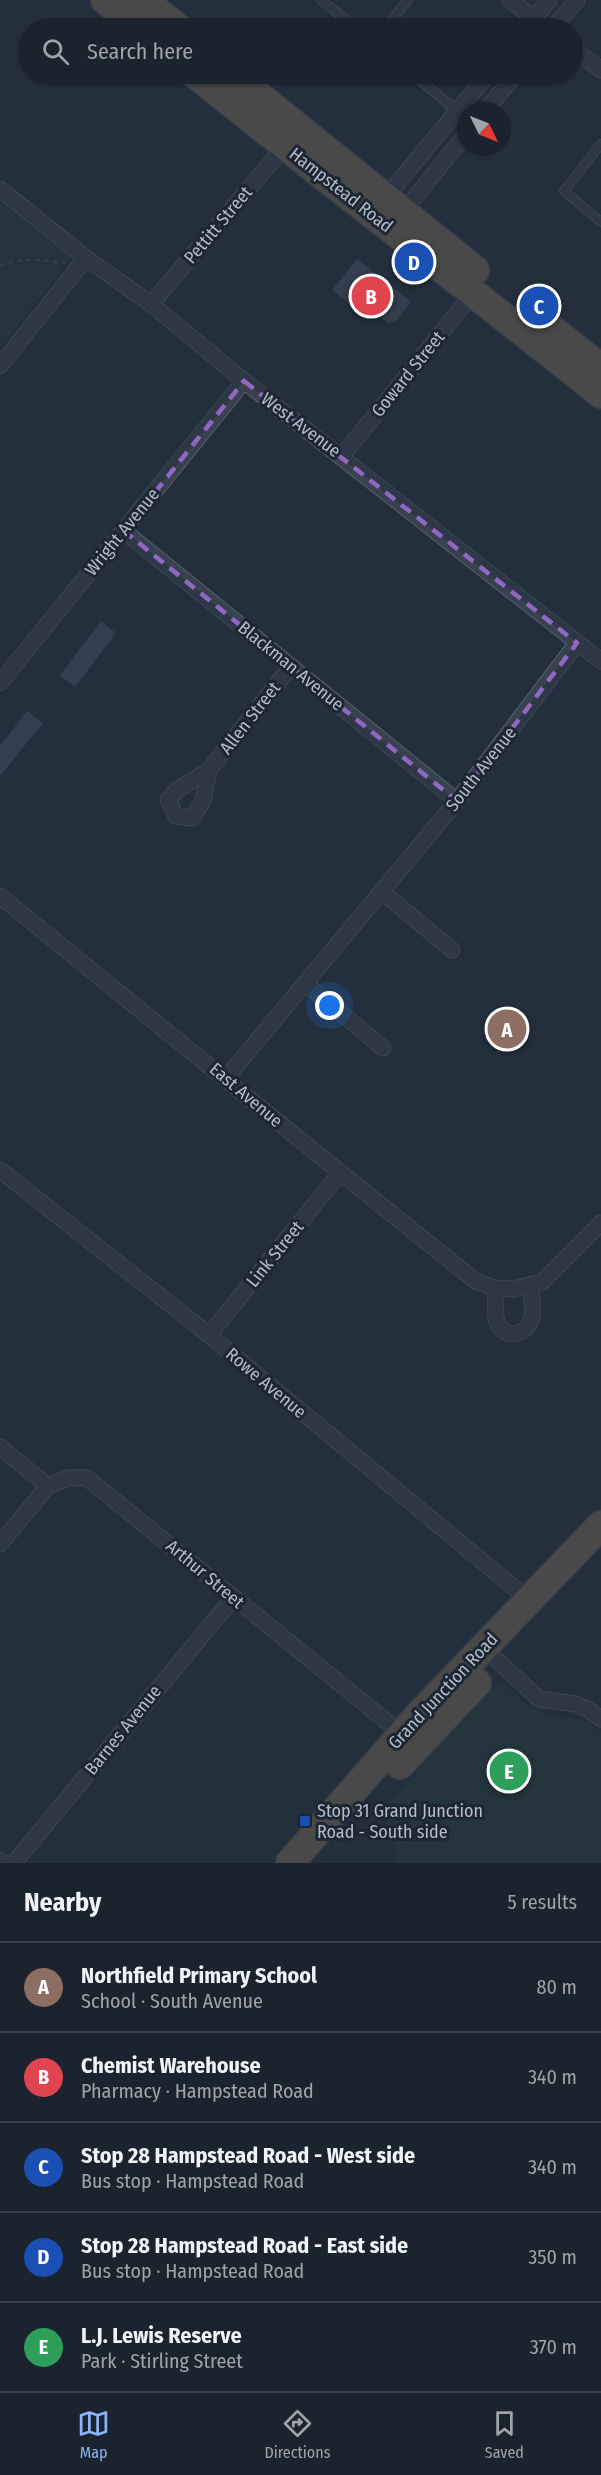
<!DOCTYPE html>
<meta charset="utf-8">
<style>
:root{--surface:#1b232e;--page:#242b36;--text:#f1f3f6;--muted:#a0a4aa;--line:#39404a;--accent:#8ab4f8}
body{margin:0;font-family:"Fira Sans Condensed",sans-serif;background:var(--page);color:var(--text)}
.compass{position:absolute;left:457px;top:102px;width:54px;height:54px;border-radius:50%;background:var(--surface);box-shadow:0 2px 4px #0004;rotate:133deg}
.you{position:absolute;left:330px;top:1006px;width:21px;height:21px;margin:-15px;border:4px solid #fff;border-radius:50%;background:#1a73e8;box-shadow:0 0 0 9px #1a73e833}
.badge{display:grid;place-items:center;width:39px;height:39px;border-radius:50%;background:var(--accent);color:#fff;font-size:20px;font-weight:700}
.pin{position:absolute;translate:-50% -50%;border:3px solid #fff;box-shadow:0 2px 6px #0006}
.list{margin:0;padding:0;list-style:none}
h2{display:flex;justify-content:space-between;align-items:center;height:78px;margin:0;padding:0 24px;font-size:26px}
h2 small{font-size:20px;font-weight:400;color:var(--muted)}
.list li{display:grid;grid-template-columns:39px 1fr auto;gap:18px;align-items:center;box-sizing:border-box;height:90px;padding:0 24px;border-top:2px solid var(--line)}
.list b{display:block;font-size:22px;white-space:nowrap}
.list p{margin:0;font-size:20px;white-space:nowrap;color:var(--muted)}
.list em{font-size:20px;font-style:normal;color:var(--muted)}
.icon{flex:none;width:33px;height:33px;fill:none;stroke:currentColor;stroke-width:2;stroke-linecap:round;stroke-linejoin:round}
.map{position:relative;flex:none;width:601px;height:1863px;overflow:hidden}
.search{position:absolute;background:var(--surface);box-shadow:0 2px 4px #0004;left:18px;right:18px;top:18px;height:66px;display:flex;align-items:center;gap:15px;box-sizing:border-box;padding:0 21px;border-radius:33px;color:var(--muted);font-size:22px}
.sheet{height:528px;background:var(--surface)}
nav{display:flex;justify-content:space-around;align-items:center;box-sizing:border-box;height:84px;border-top:2px solid var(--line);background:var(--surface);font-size:16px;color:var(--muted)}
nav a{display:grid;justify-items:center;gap:3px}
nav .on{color:var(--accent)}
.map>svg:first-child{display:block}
.green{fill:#263c3f}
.building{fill:#455162}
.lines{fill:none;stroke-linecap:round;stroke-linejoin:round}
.lane-casing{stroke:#565f6c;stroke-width:10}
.street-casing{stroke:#565f6c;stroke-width:17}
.highway-casing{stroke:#434c59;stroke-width:31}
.path{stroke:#44595c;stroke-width:2;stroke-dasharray:4.5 4.5;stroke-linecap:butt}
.lane{stroke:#38414e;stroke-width:8}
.street{stroke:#38414e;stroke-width:15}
.highway{stroke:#746855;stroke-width:28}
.marked{fill:none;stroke:#9266c3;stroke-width:4.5;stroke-dasharray:12 8;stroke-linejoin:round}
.transit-dot{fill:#1a4fb4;stroke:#1d2633;stroke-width:2}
.labels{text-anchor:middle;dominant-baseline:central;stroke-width:6;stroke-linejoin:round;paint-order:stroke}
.street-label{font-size:18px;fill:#b4bcc9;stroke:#1d2633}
.poi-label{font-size:18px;fill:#b4bcc9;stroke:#1d2633;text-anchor:start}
</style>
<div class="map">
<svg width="601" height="1863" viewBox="0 0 601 1863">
<rect width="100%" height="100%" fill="#242f3e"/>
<path class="green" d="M0,201L66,253L70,259L0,348Z
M500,1680C514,1693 526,1708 545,1714C567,1721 582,1714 601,1732V1863H398L383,1810Z"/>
<path class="building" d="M357,259L411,302L397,320L388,323L372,310L366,318L332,290Z
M101,621L116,633L75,687L60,675Z
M27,711L43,723L0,776V746Z"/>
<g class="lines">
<g class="lane-casing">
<path id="lane" d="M321,0L357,28
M385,28L408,0
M412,74L466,118
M601,144L564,191L601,222"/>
</g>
<g class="street-casing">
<path id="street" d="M510,0L547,28
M526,28L549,0
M553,28L577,0
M572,48L601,70
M485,111L516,74
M0,189L86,258L151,304L244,381L601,661
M385,198L488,74
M403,212L466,134
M151,304L285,146
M0,366L86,258
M342,456L474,292
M124,531L457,801
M0,683L244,381
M209,770L203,801L192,818L176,816L168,800L177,790L209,770L291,666
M381,891L452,950
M0,896C159,1025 317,1155 477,1282L495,1288L513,1289L542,1282L601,1223
M305,983L383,1048
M226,1078L457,801L577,643
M0,1170L209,1335L529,1600
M495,1288C496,1298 494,1313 497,1322C504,1340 527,1336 532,1318C534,1309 531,1294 531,1285
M209,1335L340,1173
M0,1447L48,1486L68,1478H87L402,1734
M0,1544L48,1486
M498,1661L539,1699L576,1704L587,1709L601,1719
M0,1860L3,1863
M14,1863L233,1598"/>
</g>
<g class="highway-casing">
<path id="highway" d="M105,0L140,28
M143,0L178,28
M195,74C329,182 466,286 601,394
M232,74L475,270
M550,328L601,368
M400,1765L477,1683
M290,1863L417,1717L601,1525"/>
</g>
<path class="path" d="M0,266C23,257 40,260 65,263"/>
<use href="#lane" class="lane"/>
<use href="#street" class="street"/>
<use href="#highway" class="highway"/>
</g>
<path d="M0 0H601V1863H0ZM244,381L577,643L457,801L124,531Z" fill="#242f3e" fill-opacity=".55" fill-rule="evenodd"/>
<path class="marked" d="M244,381L577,643L457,801L124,531Z"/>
<rect class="transit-dot" x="299" y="1815" width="12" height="12" rx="3"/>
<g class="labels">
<g class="street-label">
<text transform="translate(341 190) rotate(38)">Hampstead Road</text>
<text transform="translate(218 225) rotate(-50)">Pettitt Street</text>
<text transform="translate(408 374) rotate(-51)">Goward Street</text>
<text transform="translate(301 425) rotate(37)">West Avenue</text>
<text transform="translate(122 532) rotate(-51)">Wright Avenue</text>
<text transform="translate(291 666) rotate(39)">Blackman Avenue</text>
<text transform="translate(250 718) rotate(-52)">Allen Street</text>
<text transform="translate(481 769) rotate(-52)">South Avenue</text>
<text transform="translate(246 1095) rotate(40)">East Avenue</text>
<text transform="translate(275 1254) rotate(-51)">Link Street</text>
<text transform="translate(266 1383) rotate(40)">Rowe Avenue</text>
<text transform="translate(205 1574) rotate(40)">Arthur Street</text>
<text transform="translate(443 1691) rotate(-47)">Grand Junction Road</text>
<text transform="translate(123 1730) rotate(-51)">Barnes Avenue</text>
</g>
<g class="poi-label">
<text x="317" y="1811">Stop 31 Grand Junction<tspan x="317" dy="21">Road - South side</tspan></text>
</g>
</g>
</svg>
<svg class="compass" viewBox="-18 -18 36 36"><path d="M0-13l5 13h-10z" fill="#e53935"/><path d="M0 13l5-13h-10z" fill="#a0a4aa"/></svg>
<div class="you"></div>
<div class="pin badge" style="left:507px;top:1029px;background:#8d6e63">A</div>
<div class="pin badge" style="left:371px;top:296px;background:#e0444e">B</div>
<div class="pin badge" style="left:539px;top:306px;background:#1a4fb4">C</div>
<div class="pin badge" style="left:414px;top:262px;background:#1a4fb4">D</div>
<div class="pin badge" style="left:509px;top:1771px;background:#2e9e5b">E</div>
<div class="search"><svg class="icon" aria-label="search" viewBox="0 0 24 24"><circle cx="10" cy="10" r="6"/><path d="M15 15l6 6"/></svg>Search here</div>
</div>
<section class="sheet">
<h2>Nearby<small>5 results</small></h2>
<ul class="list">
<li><span class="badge" style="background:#8d6e63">A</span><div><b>Northfield Primary School</b><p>School · South Avenue</p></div><em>80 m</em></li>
<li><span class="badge" style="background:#e0444e">B</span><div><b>Chemist Warehouse</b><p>Pharmacy · Hampstead Road</p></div><em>340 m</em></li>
<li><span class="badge" style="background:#1a4fb4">C</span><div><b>Stop 28 Hampstead Road - West side</b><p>Bus stop · Hampstead Road</p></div><em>340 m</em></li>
<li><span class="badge" style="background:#1a4fb4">D</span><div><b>Stop 28 Hampstead Road - East side</b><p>Bus stop · Hampstead Road</p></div><em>350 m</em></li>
<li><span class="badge" style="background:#2e9e5b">E</span><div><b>L.J. Lewis Reserve</b><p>Park · Stirling Street</p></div><em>370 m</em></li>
</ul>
</section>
<nav>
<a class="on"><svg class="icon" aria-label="map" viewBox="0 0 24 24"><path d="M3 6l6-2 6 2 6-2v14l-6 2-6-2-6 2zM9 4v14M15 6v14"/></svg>Map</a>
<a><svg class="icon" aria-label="directions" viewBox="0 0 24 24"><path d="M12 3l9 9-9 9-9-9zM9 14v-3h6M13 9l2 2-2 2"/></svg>Directions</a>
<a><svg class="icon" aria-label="saved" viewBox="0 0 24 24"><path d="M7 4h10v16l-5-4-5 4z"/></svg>Saved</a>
</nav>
